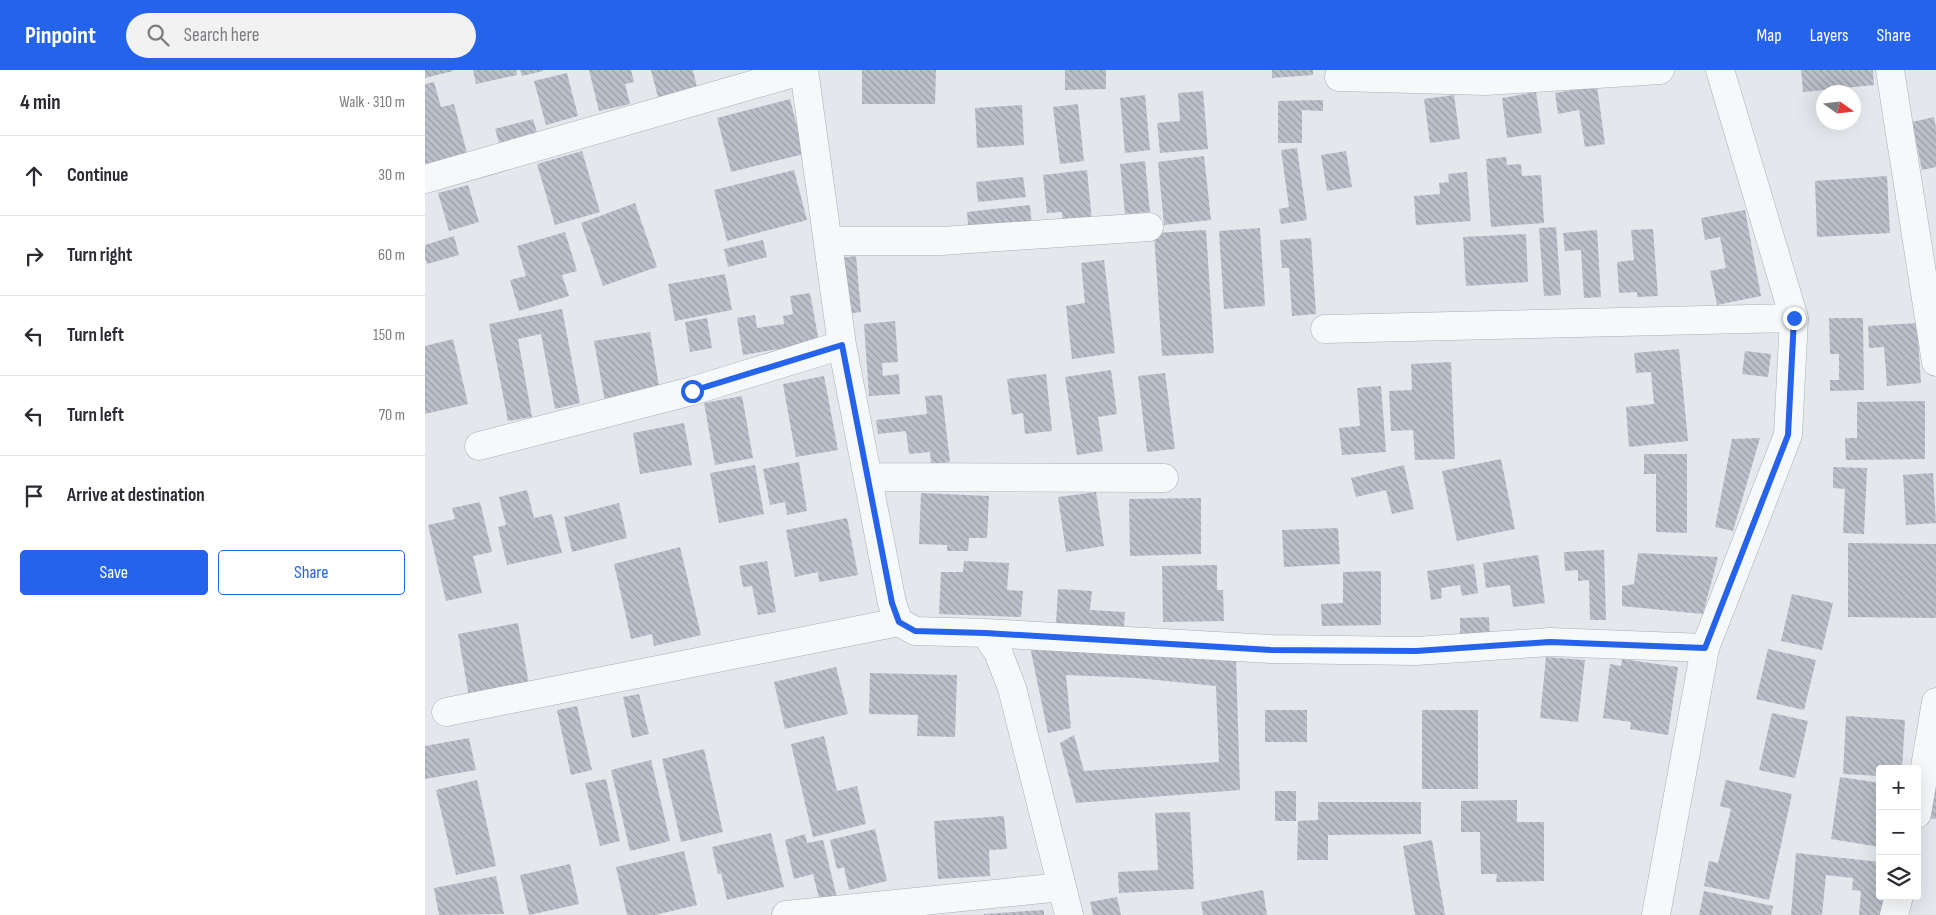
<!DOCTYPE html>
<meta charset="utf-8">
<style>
:root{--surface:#fff;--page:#f2f2f3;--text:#2b2b33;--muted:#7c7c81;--line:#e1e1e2;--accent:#2563eb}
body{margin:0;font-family:"Sofia Sans Condensed",sans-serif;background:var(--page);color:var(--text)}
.controls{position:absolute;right:15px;bottom:15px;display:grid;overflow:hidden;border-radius:5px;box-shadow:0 5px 20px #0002}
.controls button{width:45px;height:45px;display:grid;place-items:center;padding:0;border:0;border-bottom:1px solid var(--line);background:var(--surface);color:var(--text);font:25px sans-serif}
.compass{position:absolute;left:1391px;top:15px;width:45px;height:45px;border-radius:50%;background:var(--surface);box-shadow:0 5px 20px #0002;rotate:104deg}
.stop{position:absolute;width:15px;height:15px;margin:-11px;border:4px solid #2563eb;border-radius:50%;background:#fff}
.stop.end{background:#2563eb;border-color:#fff;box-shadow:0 1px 5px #0008}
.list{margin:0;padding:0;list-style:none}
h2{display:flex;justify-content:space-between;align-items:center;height:65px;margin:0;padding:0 20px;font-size:21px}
h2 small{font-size:16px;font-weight:400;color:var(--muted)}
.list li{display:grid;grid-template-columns:32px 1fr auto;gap:15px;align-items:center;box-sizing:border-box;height:80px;padding:0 20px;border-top:1px solid var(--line)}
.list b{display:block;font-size:19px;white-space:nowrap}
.list em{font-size:16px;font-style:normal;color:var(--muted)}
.actions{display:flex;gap:10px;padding:15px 20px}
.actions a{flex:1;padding:11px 0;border:1px solid var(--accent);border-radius:5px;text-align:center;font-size:18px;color:var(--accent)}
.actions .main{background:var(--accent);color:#fff}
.icon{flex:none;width:28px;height:28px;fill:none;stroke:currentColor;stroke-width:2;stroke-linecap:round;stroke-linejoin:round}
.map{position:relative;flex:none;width:1511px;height:845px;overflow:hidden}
header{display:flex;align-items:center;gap:30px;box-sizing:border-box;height:70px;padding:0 25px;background:var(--accent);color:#fff}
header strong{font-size:24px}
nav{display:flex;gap:28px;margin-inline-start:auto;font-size:18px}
.search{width:350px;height:45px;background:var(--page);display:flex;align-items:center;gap:12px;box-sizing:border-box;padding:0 18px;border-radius:28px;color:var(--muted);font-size:19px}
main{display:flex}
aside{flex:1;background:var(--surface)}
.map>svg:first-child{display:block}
.building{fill:url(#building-back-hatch)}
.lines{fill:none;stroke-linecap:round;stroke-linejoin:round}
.minor-casing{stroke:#a9aeb7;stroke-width:29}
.minor{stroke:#f7f8fa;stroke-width:28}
.route{stroke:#2563eb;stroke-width:6}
</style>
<header>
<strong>Pinpoint</strong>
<div class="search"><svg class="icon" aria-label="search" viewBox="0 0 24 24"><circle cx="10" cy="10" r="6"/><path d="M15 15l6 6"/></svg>Search here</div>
<nav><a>Map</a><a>Layers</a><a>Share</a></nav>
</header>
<main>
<aside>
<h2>4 min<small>Walk · 310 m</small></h2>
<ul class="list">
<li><svg class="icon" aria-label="ahead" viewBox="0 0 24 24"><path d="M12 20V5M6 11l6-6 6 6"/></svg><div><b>Continue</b></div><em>30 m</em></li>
<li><svg class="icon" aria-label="right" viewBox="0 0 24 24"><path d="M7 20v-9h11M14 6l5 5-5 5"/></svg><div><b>Turn right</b></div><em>60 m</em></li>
<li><svg class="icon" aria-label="left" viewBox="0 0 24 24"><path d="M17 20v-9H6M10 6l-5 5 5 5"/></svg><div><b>Turn left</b></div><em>150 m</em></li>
<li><svg class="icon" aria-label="left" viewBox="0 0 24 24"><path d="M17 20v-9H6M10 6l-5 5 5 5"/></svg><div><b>Turn left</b></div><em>70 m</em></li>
<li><svg class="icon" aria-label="arrive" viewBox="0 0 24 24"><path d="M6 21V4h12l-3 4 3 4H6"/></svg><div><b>Arrive at destination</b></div></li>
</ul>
<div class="actions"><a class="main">Save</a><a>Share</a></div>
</aside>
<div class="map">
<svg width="1511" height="845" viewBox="0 0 1511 845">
<defs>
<pattern id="building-back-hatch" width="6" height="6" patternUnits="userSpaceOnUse" patternTransform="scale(1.25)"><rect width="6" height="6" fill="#bbc0ca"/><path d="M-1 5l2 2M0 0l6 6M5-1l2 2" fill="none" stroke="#989da6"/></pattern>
</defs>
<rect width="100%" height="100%" fill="#e4e7ec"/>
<path class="building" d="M0,0H28V1L0,8Z
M48,0H91L92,5L51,14Z
M95,0H118V1L97,6Z
M164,0H206L209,12L200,14L205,34L174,41Z
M226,0H268L273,21L234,31Z
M437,0H511L510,34H437Z
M640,0H681V19L640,20Z
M847,0H888V5L847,8Z
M1376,0H1448L1449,15L1378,22Z
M142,3L153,46L121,55L109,11Z
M9,12L16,37L29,34L42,83L0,94V14Z
M1172,16L1180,74L1160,77L1154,40L1133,44L1130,23Z
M778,21L783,79L735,83L732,53L755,51L753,23Z
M1111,22L1117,63L1082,68L1077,28Z
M720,25L725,80L700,83L695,28Z
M1029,25L1035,69L1005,73L999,29Z
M365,29L379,84L306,102L292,48Z
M898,30V41L877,40V73H853V31Z
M653,34L659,91L635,94L628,37Z
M597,35L599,75L552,78L550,38Z
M1509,47L1511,58V97L1497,100L1487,52Z
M108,49L113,66L75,76L70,59Z
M872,78L882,150L856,154L854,139L864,137L856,80Z
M157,81L175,142L130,155L112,94Z
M921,81L927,117L902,121L896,85Z
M779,86L786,150L739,155L733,92Z
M1081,87L1082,95L1096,94L1097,106L1116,105L1119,153L1066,157L1061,89Z
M720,91L725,142L700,144L695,94Z
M369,100L382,150L302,171L289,120Z
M662,100L667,152L638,155L637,142L622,143L618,105Z
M1042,102L1046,151L991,155L989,126L1015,124L1014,113L1024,112L1023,104Z
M1462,106L1465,163L1392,167L1390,111Z
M598,107L601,127L553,132L551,112Z
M43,115L54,152L24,161L13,123Z
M210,133L232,197L178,216L156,153Z
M605,135L607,157L544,164L542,142Z
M1320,140L1336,226L1292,235L1285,201L1301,198L1295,167L1280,170L1276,148Z
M1131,157L1136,225L1119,226L1114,158Z
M835,158L840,236L799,239L794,161Z
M1228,159L1233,226L1212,227V222L1194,223L1192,192L1209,190L1206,160Z
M781,160L789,283L737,286L729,163Z
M1172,160L1176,227L1159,228L1156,180L1140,181L1138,163Z
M140,162L152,201L137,205L144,226L94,241L85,210L101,206L92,176Z
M1101,164L1103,212L1041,216L1038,167Z
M29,166L34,185L2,194L0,187V175Z
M886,168L891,244L867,246L864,198H857L855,170Z
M338,170L342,187L303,197L299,179Z
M431,186L436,242L420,244L415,188Z
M679,190L690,283L647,289L641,236L660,233L656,193Z
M300,204L307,240L250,251L243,214Z
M385,223L394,272L318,285L312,248L330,245L332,258L359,254L358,246L368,244L365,226Z
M137,239L155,333L130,339L116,264L93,269L107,347L83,351L64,254Z
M282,248L287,278L265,282L260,252Z
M1404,248H1438L1439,320L1405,321V310H1414V284H1405Z
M470,251L473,292L457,293L458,306L474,304L475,324L444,326L439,254Z
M1492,253L1496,313L1462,316L1459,277L1444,278L1443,256Z
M225,262L235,322L180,332L169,271Z
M28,269L43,334L0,344V276Z
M1254,279L1263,371L1204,377L1201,337L1229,334L1226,302L1211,303L1209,283Z
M1320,281L1346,284L1343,307L1317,304Z
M1026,292L1030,389L990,390L988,360L966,361L964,321L987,320L986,294Z
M686,300L692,344L673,347L678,381L652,385L640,307Z
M740,303L750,379L722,382L713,306Z
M621,304L627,361L600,364L598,343L587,345L582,309Z
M399,306L413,380L371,387L358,314Z
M956,316L961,382L917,385L914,358L935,356L932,318Z
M517,325L525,392L506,394L505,382L484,384L481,361L453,364L451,350L502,344L500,326Z
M317,326L328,388L290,395L279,333Z
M1500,331V389L1421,390L1420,368H1432V332Z
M259,353L267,395L215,404L208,363Z
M1335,368L1308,461L1290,457L1307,369Z
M1219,384H1262V463L1231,462V404H1219Z
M1076,389L1090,459L1032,471L1017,401Z
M374,392L382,441L362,445L360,432L345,435L338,399Z
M330,395L339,444L294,453L285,403Z
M979,395L989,439L967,444L961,420L931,427L926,408Z
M1408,397L1442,398L1439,464L1418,463L1420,419L1408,418Z
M1508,403L1511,453L1481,455L1478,405Z
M102,420L109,448L127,444L137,483L82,495L73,457L81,455L74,427Z
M671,422L679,476L641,482L633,427Z
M496,423L564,426L562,468H544L543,481H522V475L494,474Z
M776,428V484L705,486L704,429Z
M55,432L67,482L48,486L57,523L21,531L3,455L30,449L27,438Z
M194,433L202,468L147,482L139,447Z
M422,448L433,505L394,512L393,502L370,507L361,460Z
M913,458L915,494L859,497L857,460Z
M1423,473L1511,474V548L1423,547Z
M255,477L276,565L229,576L227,564L206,569L189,494Z
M1179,480L1181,550H1165L1164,510L1153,511V500L1140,501L1139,482Z
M1213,483L1293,487L1278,544L1197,536V516L1209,514Z
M1113,485L1120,533L1088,537L1085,515L1061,518L1058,493Z
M342,491L351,542L333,545L327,516L318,517L314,496Z
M539,491L584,493L582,520L598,521L596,547L514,544L516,502H538Z
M1049,494L1053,523L1037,526L1035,515L1016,518L1017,528L1006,530L1002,501Z
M792,495V520H798L799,551L738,552L737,496Z
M956,501V555L897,556L896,534L918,533V502Z
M633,519L667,521L665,540L700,542L699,557L631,553Z
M1367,524L1408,533L1397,580L1356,571Z
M1064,547L1065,571L1035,572V548Z
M93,553L104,615L44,627L33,564Z
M605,577L811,590L815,720L651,733L635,673L649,665L659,701L794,692L791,616L712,608L641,605L646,658L623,663Z
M1343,579L1391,590L1379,640L1331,629Z
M1121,587L1160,590L1153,652L1115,648Z
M1197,589L1253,597L1243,665L1205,659L1206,652L1178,648L1185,594L1196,596Z
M411,597L423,644L360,659L349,612Z
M445,603L532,605L530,667L492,666L493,645L444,644Z
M214,624L224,664L207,668L198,627Z
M152,636L167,700L146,705L132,640Z
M840,640H882V672H840Z
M997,640H1053V719H997Z
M1347,643L1383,651L1370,708L1334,700Z
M1421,646L1480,650L1477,699H1455V706L1418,704Z
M399,666L412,721L432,716L441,754L388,767L366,674Z
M44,668L51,700L0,709V676Z
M279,679L298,762L256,772L237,689Z
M226,690L245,771L205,781L186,700Z
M1511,695V749L1503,748Z
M1415,707L1455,713V777L1406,769Z
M181,709L195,771L175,776L160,713Z
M52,710L71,796L31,805L11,720Z
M1301,710L1367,724L1344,830L1279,816L1284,791L1293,793L1306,739L1295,736Z
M850,721H871V751H850Z
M1092,730V752H1119V811L1071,812L1072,804H1056L1055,762H1036V731Z
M893,732H996V764L903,765V790H872L873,751L893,750Z
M765,742L769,819L694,823L693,802L733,800L730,743Z
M579,746L582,779L564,780L565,806L513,809L509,751Z
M450,759L462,811L424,820L419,797L412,799L405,770Z
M346,763L359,817L302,830L296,803L293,804L287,777Z
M380,764L382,773L398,770L412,828L395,832L388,804L369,809L360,770Z
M1007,770L1020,845H990L978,776Z
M259,781L272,835L230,845H202L191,797Z
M1371,783L1455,792V826H1459L1458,845H1434L1436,821L1427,820L1428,808L1401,805L1397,845H1366Z
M145,794L154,834L104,845L95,805Z
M71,806L79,844L14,845L9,818Z
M838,820L842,845H778L776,832Z
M1279,821L1348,836L1346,845H1274Z
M692,827L696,845H668L665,832Z
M619,840V845H559V844Z"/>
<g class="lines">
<g class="minor-casing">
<path id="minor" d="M379,0L417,275L467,533L474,552L490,561L560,563L573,582L587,618L644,845
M1465,0L1511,292
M914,7L1061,11L1235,0
M0,109L379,0
M403,171H516L724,157
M900,259L1369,248
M54,376L267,321L417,275
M443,407L739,408
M560,563L846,579L991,581L1125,572L1280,578
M21,642L474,552
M1492,744L1511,632
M361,845L637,817
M1231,845L1280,578L1363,365L1369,248L1295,0
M1469,845L1474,826"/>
</g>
<use href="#minor" class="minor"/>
</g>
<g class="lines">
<path class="route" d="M267,321L417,275L467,533L474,552L490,561L560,563L846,580L991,581L1125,572L1280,578L1363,365L1369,248"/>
</g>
</svg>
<div class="controls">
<button>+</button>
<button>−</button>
<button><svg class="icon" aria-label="layers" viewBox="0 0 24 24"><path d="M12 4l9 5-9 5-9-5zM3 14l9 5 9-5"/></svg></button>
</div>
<svg class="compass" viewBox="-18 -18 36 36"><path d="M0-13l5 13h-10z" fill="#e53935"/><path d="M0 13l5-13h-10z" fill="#7c7c81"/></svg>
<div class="stop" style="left:267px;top:321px"></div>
<div class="stop end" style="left:1369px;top:248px"></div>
</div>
</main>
